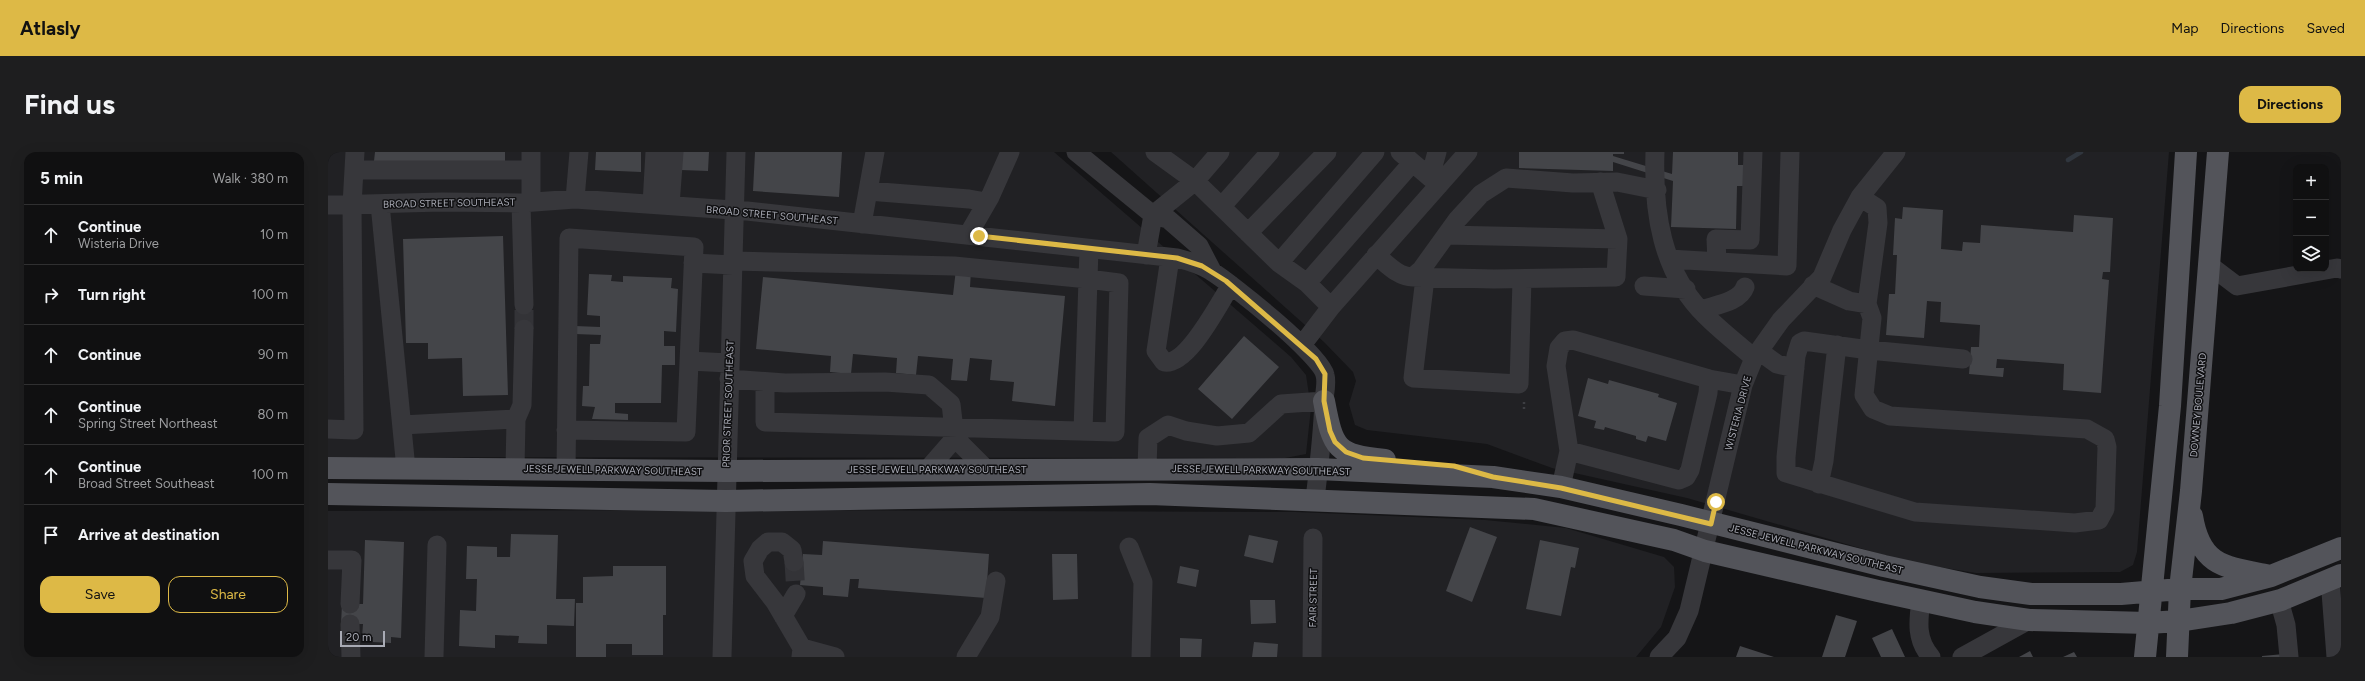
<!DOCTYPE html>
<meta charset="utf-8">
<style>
:root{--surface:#101011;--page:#1e1e1f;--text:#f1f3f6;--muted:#9c9d9f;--line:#303031;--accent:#ddb946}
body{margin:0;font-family:Figtree,sans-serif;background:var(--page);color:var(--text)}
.controls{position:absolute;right:12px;top:12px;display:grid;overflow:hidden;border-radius:8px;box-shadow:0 4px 16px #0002}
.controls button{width:36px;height:36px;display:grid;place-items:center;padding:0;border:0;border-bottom:1px solid var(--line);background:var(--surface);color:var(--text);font:20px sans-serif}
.scale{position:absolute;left:12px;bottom:10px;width:45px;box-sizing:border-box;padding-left:4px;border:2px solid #a9abb5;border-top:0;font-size:11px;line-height:14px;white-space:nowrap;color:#a9abb5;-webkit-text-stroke:3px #101012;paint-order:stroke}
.stop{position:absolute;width:12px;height:12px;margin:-9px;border:3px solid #ddb946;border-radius:50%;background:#fff}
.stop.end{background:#ddb946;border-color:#fff;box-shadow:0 1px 4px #0008}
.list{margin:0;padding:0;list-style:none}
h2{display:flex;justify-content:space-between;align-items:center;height:52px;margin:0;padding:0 16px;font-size:17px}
h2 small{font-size:13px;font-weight:400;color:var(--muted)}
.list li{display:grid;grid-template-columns:26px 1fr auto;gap:12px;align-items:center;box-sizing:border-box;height:60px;padding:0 16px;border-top:1px solid var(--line)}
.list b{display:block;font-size:15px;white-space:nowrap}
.list p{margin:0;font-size:13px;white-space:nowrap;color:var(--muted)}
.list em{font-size:13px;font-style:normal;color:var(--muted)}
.actions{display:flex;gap:8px;padding:12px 16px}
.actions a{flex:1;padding:9px 0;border:1px solid var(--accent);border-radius:12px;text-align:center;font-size:14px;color:var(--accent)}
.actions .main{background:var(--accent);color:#111}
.icon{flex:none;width:22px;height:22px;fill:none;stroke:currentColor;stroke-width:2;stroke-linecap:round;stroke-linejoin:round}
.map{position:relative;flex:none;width:2013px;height:505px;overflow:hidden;border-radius:12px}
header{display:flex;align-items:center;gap:24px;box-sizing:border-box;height:56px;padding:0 20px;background:var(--accent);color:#111}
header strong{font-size:19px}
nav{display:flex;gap:22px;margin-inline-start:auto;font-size:14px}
.intro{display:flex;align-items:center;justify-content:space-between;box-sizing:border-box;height:96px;padding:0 24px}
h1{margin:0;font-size:28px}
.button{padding:10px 18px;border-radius:12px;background:var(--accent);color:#111;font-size:14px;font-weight:700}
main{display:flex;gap:24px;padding:0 24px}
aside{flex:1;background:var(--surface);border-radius:12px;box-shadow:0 4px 16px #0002}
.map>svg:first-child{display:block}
.built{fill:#212124}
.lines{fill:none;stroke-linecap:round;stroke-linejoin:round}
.stream{stroke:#30363e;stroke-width:4.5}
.building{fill:#444549}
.minor-tunnel{stroke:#333337;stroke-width:19;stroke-dasharray:19 10;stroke-linecap:butt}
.path{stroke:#3d3e42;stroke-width:2.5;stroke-dasharray:2 3;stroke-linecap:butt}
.minor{stroke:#37373b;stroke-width:19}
.major{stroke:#53545a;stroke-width:22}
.route{stroke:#ddb946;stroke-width:5}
.labels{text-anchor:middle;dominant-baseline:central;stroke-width:3;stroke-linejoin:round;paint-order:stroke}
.street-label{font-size:10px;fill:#a9abb5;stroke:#101012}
</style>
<header>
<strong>Atlasly</strong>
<nav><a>Map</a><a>Directions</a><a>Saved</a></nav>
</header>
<div class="intro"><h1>Find us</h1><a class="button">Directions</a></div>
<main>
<aside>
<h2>5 min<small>Walk · 380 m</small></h2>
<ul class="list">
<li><svg class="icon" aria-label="ahead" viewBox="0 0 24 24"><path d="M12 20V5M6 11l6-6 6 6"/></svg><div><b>Continue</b><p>Wisteria Drive</p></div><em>10 m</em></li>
<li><svg class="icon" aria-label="right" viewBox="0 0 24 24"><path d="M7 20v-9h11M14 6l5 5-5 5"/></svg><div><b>Turn right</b></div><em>100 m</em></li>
<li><svg class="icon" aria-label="ahead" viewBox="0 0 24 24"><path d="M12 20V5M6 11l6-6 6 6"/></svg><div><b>Continue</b></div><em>90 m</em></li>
<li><svg class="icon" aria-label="ahead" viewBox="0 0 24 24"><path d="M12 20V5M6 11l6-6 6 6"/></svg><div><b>Continue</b><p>Spring Street Northeast</p></div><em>80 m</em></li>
<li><svg class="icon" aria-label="ahead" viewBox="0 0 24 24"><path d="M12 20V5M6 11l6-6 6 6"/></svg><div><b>Continue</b><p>Broad Street Southeast</p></div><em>100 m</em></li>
<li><svg class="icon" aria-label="arrive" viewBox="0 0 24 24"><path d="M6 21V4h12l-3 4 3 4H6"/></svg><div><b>Arrive at destination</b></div></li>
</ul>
<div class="actions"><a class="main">Save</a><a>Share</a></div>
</aside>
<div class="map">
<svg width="2013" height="505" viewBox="0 0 2013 505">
<rect width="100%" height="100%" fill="#151517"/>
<path class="built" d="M0,0H726L963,205L978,223L983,256L978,302L957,306L0,305Z
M783,0H1841L1809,400L1805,413L1792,420L1648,421L1580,410L1359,346L1224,316L1159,292L1039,278L1027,273L1021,252L1028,229L1025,220L996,190Z
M437,358L968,360L1157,368L1238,376L1336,405L1346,415L1347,435L1333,475L1308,505H0V359Z"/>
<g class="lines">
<path class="stream" d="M1740,8L1753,0"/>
</g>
<path class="building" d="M47,0H177V13L46,9Z
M268,0H313V20L267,18Z
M353,0H381L380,19L353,18Z
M427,0H514L511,45L425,39Z
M1191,0H1296V2H1285V4L1344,22L1345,0H1410V13H1416V34H1409L1408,77L1343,75L1345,29L1285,10V19L1191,16Z
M1575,55L1615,58L1613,97L1634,99L1635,90L1652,91L1653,73L1745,80L1746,63L1785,66L1782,120H1775L1774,127L1781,128L1773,241L1735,238L1736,212L1669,207L1668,216H1676L1675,225L1641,222L1643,195H1651L1652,173L1612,170L1613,150L1599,149L1596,186L1558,183L1561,142H1567L1569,103H1565L1567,66L1574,67Z
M175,84L180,243L135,244L134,206L100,207V191H78L75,87Z
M628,117L643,119L642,135L737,144L727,254L684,249L686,230L662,228L664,208L642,206L639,229L623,228L625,207L590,204L588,223L568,221L569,206L525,202L523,222L502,220L503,204L428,197L435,125L625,143Z
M261,122L284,123L283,129L295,130V124L344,126L343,136L350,137L348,180L336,179V194H347V213H334L333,251H287V261L300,262V268L264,267L267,255L254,254L255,234H261L262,192H272L273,183L247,182V174L272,175V164L259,163Z
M916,184L951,215L904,267L870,237Z
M1260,226L1280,232L1281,228L1331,242L1330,245L1349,251L1338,289L1320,284L1318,290L1308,287V284L1277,275L1276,278L1266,276L1268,269L1250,264Z
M1142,375L1169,385L1144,450L1118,439Z
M183,382L230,383L228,447H247L246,474L219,473V492L190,491L191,484L167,483V496L131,494L132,458L148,459L149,427H138L139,394L169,395V405H182Z
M921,383L950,389L945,411L916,404Z
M37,388L76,390L73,486L63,485V491L45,490V485H34L35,472H13L14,452H35Z
M1212,388L1251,396L1247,416L1243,415L1233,464L1198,457Z
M495,389L661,402L658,446L530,436L531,427H522L520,445L495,443V435L472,433L475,402L494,403Z
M724,402H749L750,447L725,448Z
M285,414H338V463H335V503H304V492H278V505H248V451H255V425L285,424Z
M852,414L871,418L868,435L849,431Z
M922,448H947L948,471L923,472Z
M1508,463L1529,469L1517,505H1494Z
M1564,477L1577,505H1553L1544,486Z
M852,486L874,487L873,505H852Z
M926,490L950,492L949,505H924Z
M1412,494L1446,505H1408Z
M1702,499L1705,505H1691Z
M1746,500L1749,505H1735Z
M1956,502V505H1934V504Z"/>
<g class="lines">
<path class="minor-tunnel" d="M196,177V153
M466,410L468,442"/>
<path class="path" d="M1196,250V259"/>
<path class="minor" d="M203,0V50
M748,0L825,63L840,67L871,94L884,119
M827,0L867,29L951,111L979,131L1003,155
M1072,0L1111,33
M1327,0C1325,59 1333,120 1378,164C1393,179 1410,192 1426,206
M26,18H203
M1102,25L1109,0
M540,39L641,47L658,50
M1532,45L1549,56L1550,71L1539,152
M247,47L251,0
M193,51L196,153
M52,52L78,317
M324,52L327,0
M0,53L114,50L193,51L247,47L419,59L849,106C861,109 872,112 883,119C903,131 993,203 997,223C999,230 997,240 996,247C995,280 991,314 987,347
M342,53L346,0
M894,54L942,0
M825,63L867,29L892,0
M534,72L547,0
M920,81L999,0
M640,83L662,45L682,0
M1118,83L1290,87L1272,30
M818,103L825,63
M1048,103C1059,112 1070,125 1085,125L1093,118L1129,68L1153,42L1178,26L1245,31L1289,30L1329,38
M842,106L828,199L836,210C860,214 891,151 903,133
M1341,107L1459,114L1462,0
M405,109L626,114L760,127L755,279
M1389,110L1388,87L1422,88L1425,0
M365,111L405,113
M951,111L1047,0
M1880,112L1909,134L2009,116L2013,117
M1085,125L1166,127L1288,125L1290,87
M1097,126L1085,226L1191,232L1194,127
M979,131L1084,11
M1485,133L1521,149L1539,152L1544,166L1536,243L1545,257L1562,264L1759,277L1777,287L1779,295L1777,357L1771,368L1747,371L1587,360L1458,321V305L1468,204L1472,191L1476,189L1541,198L1635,207
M1316,134L1358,137
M1373,158C1387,153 1412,150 1417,135
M974,193L1003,155L1140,0
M1431,199L1449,212L1467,216
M361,209L401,211
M401,227L457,231L557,230L601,233L623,252L627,286
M437,230V270L787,280L791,131L760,127L761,97
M74,273L188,267
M0,277L26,278L24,53L27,0
M1241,299L1351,328L1358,325L1362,318L1380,241L1381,227
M819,316L820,286L840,273L858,279L889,284L921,281L953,252L996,249
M187,317L188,267L194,253L196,177
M600,317L627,286L658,317
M238,318L241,86L366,95L358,280L238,278
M1491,332L1496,309L1509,193
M1233,335L1241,299L1228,214L1231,196L1237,189L1245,188L1381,227L1415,233
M801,395L815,430L813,505
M0,408H24L22,452
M466,410L464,398L454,390H440L432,397L425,409L427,424L447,450L474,496
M2002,427L2008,505
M1593,448C1590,470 1588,488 1603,505
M1951,448L1958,473L1961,505
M455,464L468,442
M22,472L23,505
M106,505L109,393
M394,505L408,0
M473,505L474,496L507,505
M638,505L662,465L668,429
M984,505L985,386
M1331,505L1349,486L1361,459L1415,233L1426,206L1453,168L1494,125L1514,78L1532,45L1568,0
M1634,505L1701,468"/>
<path class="major" d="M996,249C1005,297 1008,303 1057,308
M0,316L398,319L990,317L1165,325L1233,335L1353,363L1556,414L1652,435L1703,442H1793L1852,437H1893L1943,424L2013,396
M0,342L398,349L822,342L1206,357L1346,388L1377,399L1550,439L1647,460L1701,468L1820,471L1851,469L1903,461L1953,448L2013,423
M1864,364C1872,413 1895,415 1938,423
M1817,505L1842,254L1858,0
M1849,505L1852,437L1863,339L1890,0"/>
</g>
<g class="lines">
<path class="route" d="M651,84L849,106L874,114L898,129L988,207L997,222L996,249L1002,279L1007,290L1018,300L1035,306L1126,314L1165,325L1233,336L1383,372L1388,350"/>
</g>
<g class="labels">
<g class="street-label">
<text transform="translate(121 51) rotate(-1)">BROAD STREET SOUTHEAST</text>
<text transform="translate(444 63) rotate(5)">BROAD STREET SOUTHEAST</text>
<text transform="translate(400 252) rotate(-88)">PRIOR STREET SOUTHEAST</text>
<text transform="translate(1870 253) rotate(-85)">DOWNEY BOULEVARD</text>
<text transform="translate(1410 261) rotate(-75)">WISTERIA DRIVE</text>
<text x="609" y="317">JESSE JEWELL PARKWAY SOUTHEAST</text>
<text transform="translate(285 318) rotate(1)">JESSE JEWELL PARKWAY SOUTHEAST</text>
<text transform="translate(933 318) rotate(1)">JESSE JEWELL PARKWAY SOUTHEAST</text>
<text transform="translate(1488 397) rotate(14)">JESSE JEWELL PARKWAY SOUTHEAST</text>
<text transform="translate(985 446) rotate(-89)">FAIR STREET</text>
</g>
</g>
</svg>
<div class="controls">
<button>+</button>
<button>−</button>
<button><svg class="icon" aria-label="layers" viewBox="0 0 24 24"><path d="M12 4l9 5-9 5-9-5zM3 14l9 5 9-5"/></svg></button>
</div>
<div class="scale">20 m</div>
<div class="stop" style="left:1388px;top:350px"></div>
<div class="stop end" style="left:651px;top:84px"></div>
</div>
</main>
